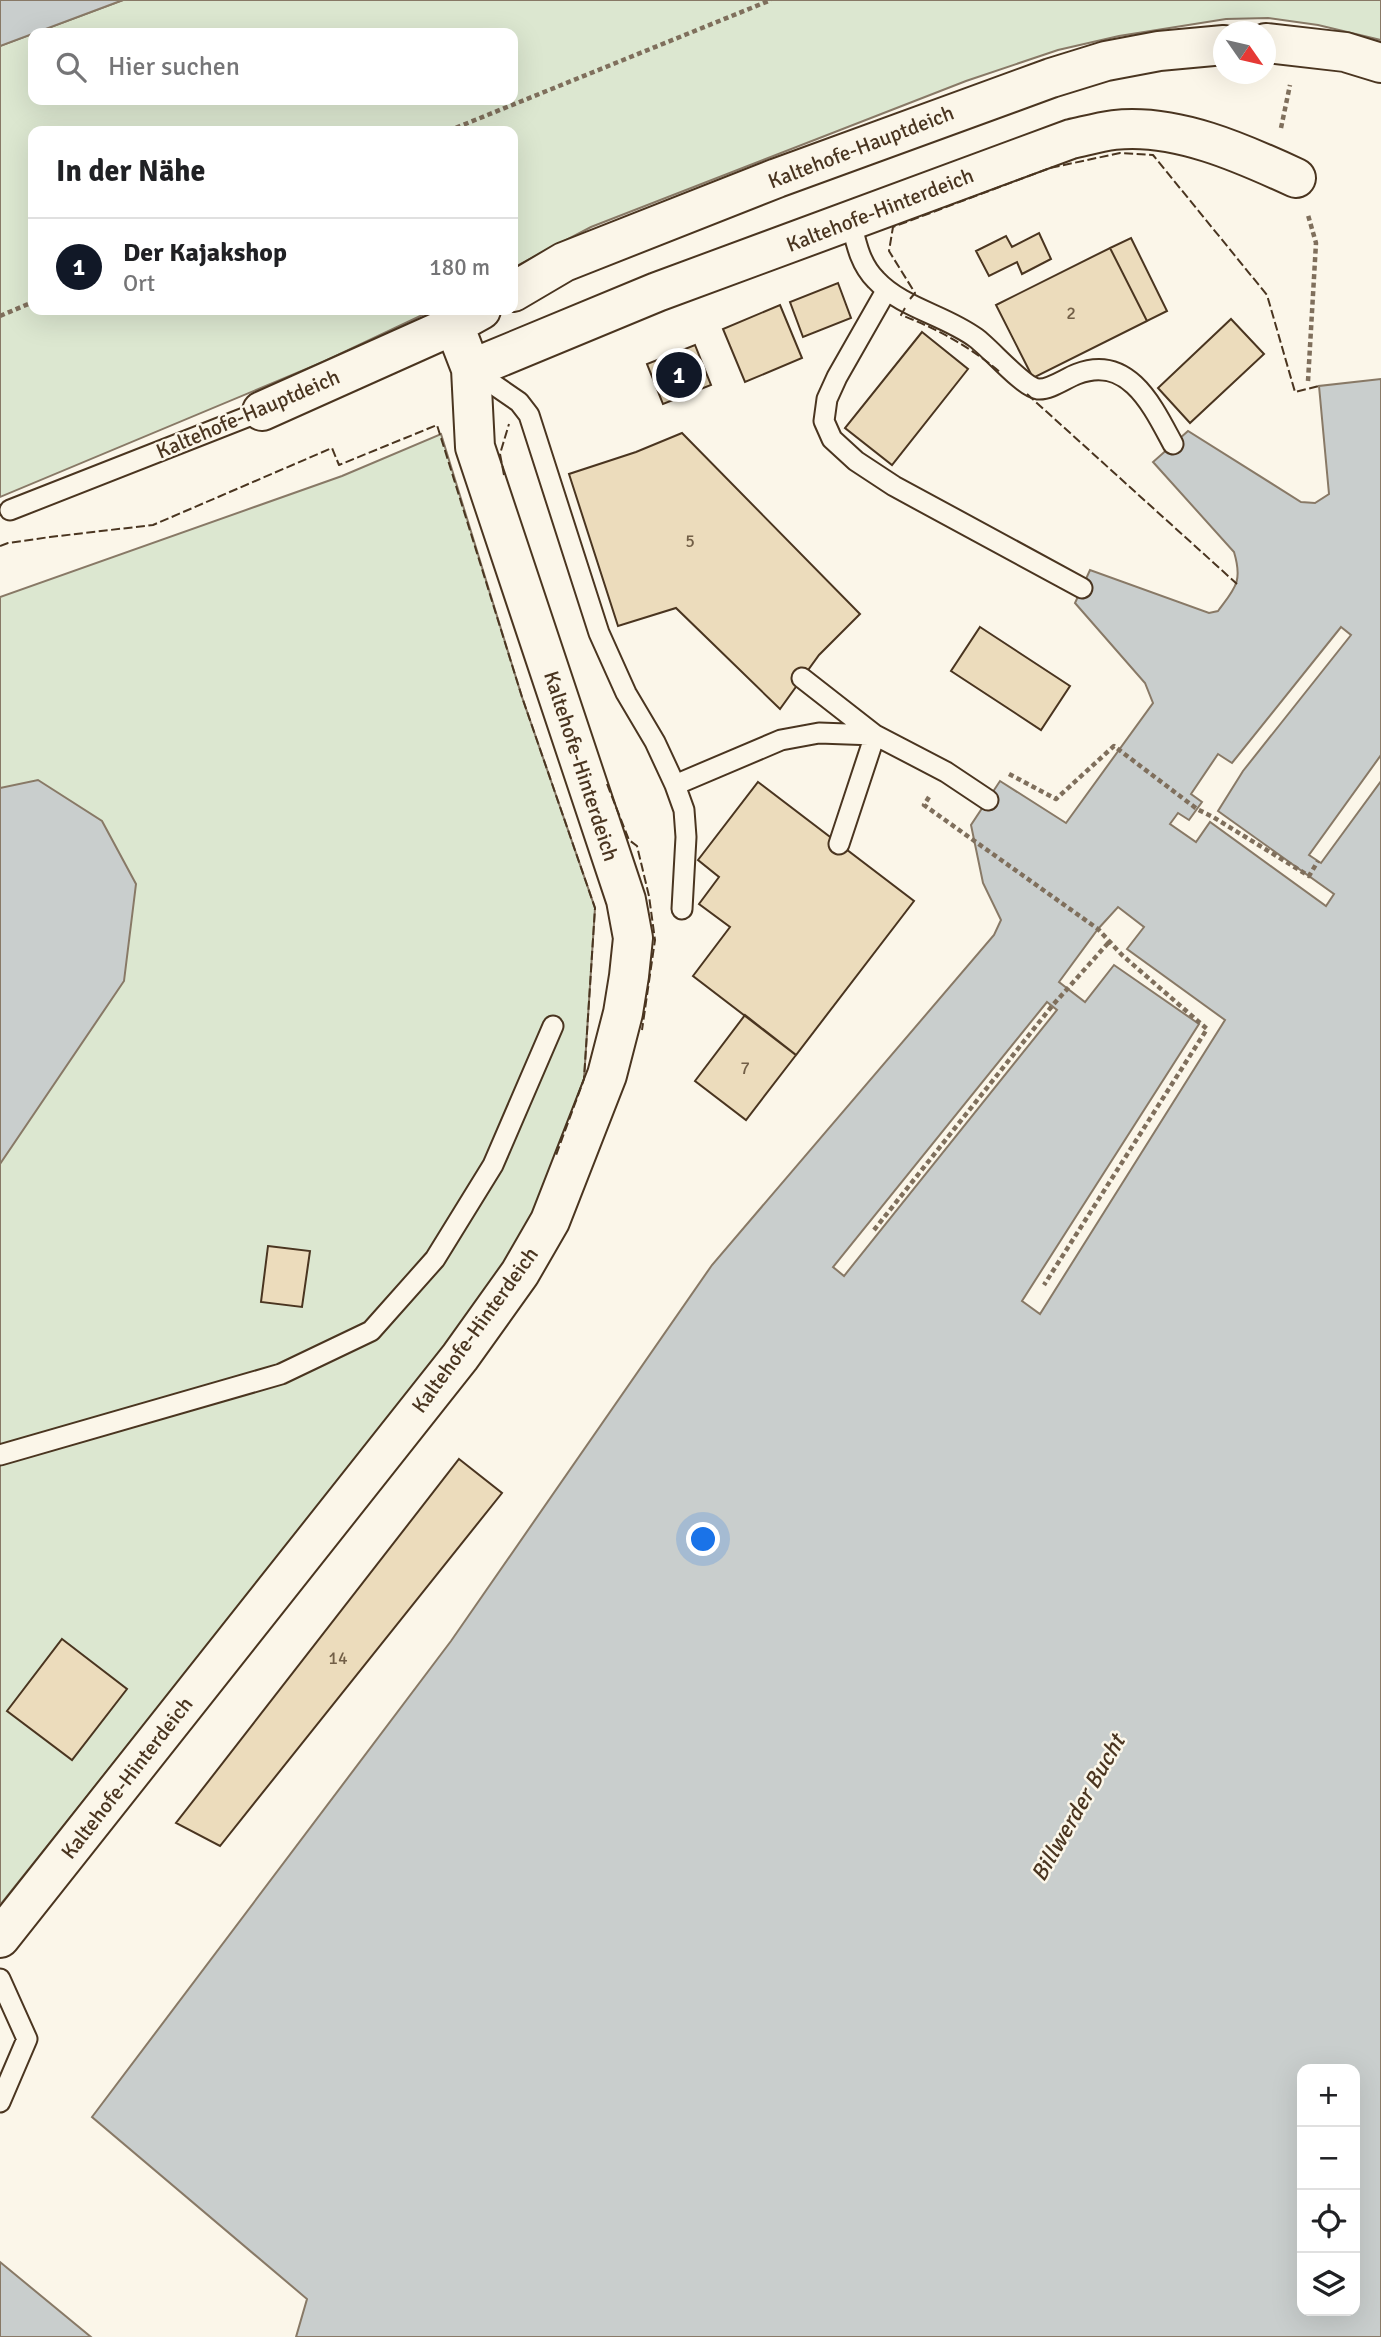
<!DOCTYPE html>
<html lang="de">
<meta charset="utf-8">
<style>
:root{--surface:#fff;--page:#f2f2f2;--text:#202124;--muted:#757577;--line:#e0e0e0;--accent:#111827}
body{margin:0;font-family:Signika,sans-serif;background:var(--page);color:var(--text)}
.controls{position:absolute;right:21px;bottom:21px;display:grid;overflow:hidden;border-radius:14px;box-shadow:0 7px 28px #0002}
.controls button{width:63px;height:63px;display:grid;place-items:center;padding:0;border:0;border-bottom:2px solid var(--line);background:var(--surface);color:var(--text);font:35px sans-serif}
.compass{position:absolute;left:1213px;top:21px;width:63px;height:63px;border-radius:50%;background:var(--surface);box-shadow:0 7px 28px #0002;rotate:124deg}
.you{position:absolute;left:704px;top:1540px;width:24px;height:24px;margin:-18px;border:5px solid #fff;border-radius:50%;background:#1a73e8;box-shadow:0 0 0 10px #1a73e833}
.badge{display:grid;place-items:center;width:46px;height:46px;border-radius:50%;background:var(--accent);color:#fff;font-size:23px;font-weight:700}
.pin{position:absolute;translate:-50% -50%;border:4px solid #fff;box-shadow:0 2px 7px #0006}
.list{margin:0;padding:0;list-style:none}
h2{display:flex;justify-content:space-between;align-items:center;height:91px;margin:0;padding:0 28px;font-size:30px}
h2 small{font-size:23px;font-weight:400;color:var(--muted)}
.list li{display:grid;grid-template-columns:46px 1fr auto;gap:21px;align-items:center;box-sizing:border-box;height:98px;padding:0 28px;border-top:2px solid var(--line)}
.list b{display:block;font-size:26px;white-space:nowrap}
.list p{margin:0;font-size:23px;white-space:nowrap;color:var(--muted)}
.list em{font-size:23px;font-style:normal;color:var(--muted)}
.icon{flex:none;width:38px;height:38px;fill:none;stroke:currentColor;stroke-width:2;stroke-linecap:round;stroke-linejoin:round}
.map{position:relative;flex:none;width:1381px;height:2337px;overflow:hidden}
.search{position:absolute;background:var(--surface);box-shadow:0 7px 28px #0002;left:28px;top:28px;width:490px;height:77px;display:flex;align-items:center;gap:18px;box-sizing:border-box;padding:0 24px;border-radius:14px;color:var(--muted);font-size:26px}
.panel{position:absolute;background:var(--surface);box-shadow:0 7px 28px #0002;left:28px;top:126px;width:490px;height:189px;border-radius:14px}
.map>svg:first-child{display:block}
.green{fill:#dce7d0;stroke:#887966;stroke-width:2;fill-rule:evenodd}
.water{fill:#c9cecd;stroke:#887966;stroke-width:2;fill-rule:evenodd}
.pier{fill:#fbf6e9;stroke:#887966;stroke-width:2}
.building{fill:#ecdcbc;stroke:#4a3520;stroke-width:2}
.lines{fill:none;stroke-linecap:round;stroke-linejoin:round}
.lane-casing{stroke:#4a3520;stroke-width:23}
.street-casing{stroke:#4a3520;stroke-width:42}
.path{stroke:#7f6f5c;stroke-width:4.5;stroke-dasharray:5 3.5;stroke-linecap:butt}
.lane{stroke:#fbf6e9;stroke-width:19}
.street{stroke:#fbf6e9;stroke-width:38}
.fence{stroke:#4a3520;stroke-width:2;stroke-dasharray:9 3.5;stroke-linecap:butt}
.labels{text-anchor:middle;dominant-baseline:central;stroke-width:5;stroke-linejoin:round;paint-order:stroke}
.number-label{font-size:18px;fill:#725f47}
.street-label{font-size:21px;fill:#4a3520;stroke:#fbf6e9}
.water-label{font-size:23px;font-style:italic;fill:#4a3520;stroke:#fbf6e9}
</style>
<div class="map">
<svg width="1381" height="2337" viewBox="0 0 1381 2337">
<rect width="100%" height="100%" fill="#fbf6e9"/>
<path class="green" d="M123,0H1381V40L1318,25L1268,18L1226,19L1119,36L1058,50L966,81L591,227L513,268V131H33V310H433L323,362L0,497V46ZM33,33H513V100H33Z
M441,434L522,697L595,908L584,1079L519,1256L0,1905V597L342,476Z"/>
<path class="water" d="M0,0H123L0,46Z
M1381,379V2337H296L307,2299L92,2117L451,1641L712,1265L994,935L1001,920L983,883L971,825L1000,781L1066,823L1153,703L1145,683L1075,603L1090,570L1209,613L1218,611C1235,588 1243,582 1234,552L1153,462L1188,431L1301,502L1315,503L1329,494L1319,386ZM1302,2069H1355V2311H1302Z
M38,780L102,821L136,884L124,981L0,1164V788Z
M0,2262L91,2337H0Z"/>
<path class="pier" d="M1341,627L1351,635L1243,771L1218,811L1334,894L1326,906L1210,822L1196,842L1170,824L1178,813L1189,820L1202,802L1191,794L1218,754L1232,763Z
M1381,755V781L1321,863L1309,855Z
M1118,907L1144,927L1127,949L1225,1020L1040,1314L1022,1301L1199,1024L1114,965L1085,1002L1059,982L1098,929Z
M1047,1002L1057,1010L844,1276L833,1267Z"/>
<path class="building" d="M1039,233L1051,259L1022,274L1017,262L989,276L976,251L1006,236L1012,247Z
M1131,238L1167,311L1147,321L1110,248Z
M1110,248L1147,321L1033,378L996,305Z
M838,283L851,318L803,337L790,302Z
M780,305L802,358L745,382L723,329Z
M1231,319L1264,354L1190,423L1158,388Z
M922,332L968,369L892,465L845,428Z
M695,345L711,385L663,404L647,364Z
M682,433L860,614L819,655L780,709L676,608L618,626L569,474L636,452Z
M980,627L1070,686L1041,730L951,671Z
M758,782L914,901L796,1055L693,976L730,927L699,904L719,877L698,860Z
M745,1015L796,1055L746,1120L695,1081Z
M268,1246L310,1251L302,1307L261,1302Z
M459,1459L502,1493L220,1846L176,1823Z
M62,1639L127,1689L72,1760L7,1711Z"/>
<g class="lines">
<g class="lane-casing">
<path id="lane" d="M851,222C856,243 860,264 876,280C902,308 945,315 976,338C991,349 1023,387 1038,389C1050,390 1066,378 1077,374C1129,354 1153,407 1173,444
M886,291L837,377L827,399L824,421L832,439L856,461L894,486L1082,588
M471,369L519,402L529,415L599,633L626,693L655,742L675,785L684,810L686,837L682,909
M10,510L262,411
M802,678L875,735L839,844
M675,785L781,740L819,733L875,735L946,772L988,800
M0,1455L281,1374L371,1331L435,1259L493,1165L553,1026
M0,1979L27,2039L0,2102"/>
</g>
<g class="street-casing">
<path id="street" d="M1266,43L1345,52L1381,63
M513,292L564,262L777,178L1051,78L1106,61L1159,51L1224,45
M471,369L657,292L1071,139C1085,136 1099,132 1114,130C1175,123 1242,153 1296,178
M262,411L454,325L481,310
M0,1938L460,1357L520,1273L550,1221L607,1075L623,1013L629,976L633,938L626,900L475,447L471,369L454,325"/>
</g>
<path class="path" d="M1281,128L1290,85
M448,131L771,0
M0,316L33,302
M1308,381L1316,243L1308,215
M1009,774L1056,799L1114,746L1197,809L1213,817L1309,876L1318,861
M929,797L924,805L1098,929L1122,955L1207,1029L1044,1285
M874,1230L1052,1006L1109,942"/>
<use href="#lane" class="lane"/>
<use href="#street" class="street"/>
<path class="fence" d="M910,299L915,293L889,251L893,227L1050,168L1120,153L1153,155L1267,295L1295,392L1319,386
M905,308L901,315C938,329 970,347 1000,372
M1027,394L1237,584
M504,475L500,454L509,424
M0,546L8,543L50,537L153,525L332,448L339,465L437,425L522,697L595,908L584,1079L555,1158
M607,784L629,840L637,846L649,896L655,940L642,1030"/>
</g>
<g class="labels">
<g class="number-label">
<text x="1071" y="313">2</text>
<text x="690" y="541">5</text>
<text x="745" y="1068">7</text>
<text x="338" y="1658">14</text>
</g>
<g class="street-label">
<text transform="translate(861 147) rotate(-21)">Kaltehofe-Hauptdeich</text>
<text transform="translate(880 210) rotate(-21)">Kaltehofe-Hinterdeich</text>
<text transform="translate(248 414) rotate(-23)">Kaltehofe-Hauptdeich</text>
<text transform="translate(581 766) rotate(72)">Kaltehofe-Hinterdeich</text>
<text transform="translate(475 1330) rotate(-54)">Kaltehofe-Hinterdeich</text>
<text transform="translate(127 1778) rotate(-52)">Kaltehofe-Hinterdeich</text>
</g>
<g class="water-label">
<text transform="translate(1078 1808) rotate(-60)">Billwerder Bucht</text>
</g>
</g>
</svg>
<div class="controls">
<button>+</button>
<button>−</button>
<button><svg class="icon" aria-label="locate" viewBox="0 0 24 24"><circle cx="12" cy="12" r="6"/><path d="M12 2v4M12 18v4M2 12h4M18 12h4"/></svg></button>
<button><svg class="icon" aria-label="layers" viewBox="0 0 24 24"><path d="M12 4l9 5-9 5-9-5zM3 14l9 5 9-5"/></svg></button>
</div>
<svg class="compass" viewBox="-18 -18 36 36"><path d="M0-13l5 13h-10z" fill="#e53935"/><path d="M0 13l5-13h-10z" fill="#757577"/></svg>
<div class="you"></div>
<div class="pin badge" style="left:679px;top:375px">1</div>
<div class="search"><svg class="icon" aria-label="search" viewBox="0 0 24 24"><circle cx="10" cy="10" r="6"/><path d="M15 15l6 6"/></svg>Hier suchen</div>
<section class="panel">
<h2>In der Nähe<small></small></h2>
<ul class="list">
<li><span class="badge">1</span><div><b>Der Kajakshop</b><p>Ort</p></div><em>180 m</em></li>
</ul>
</section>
</div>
